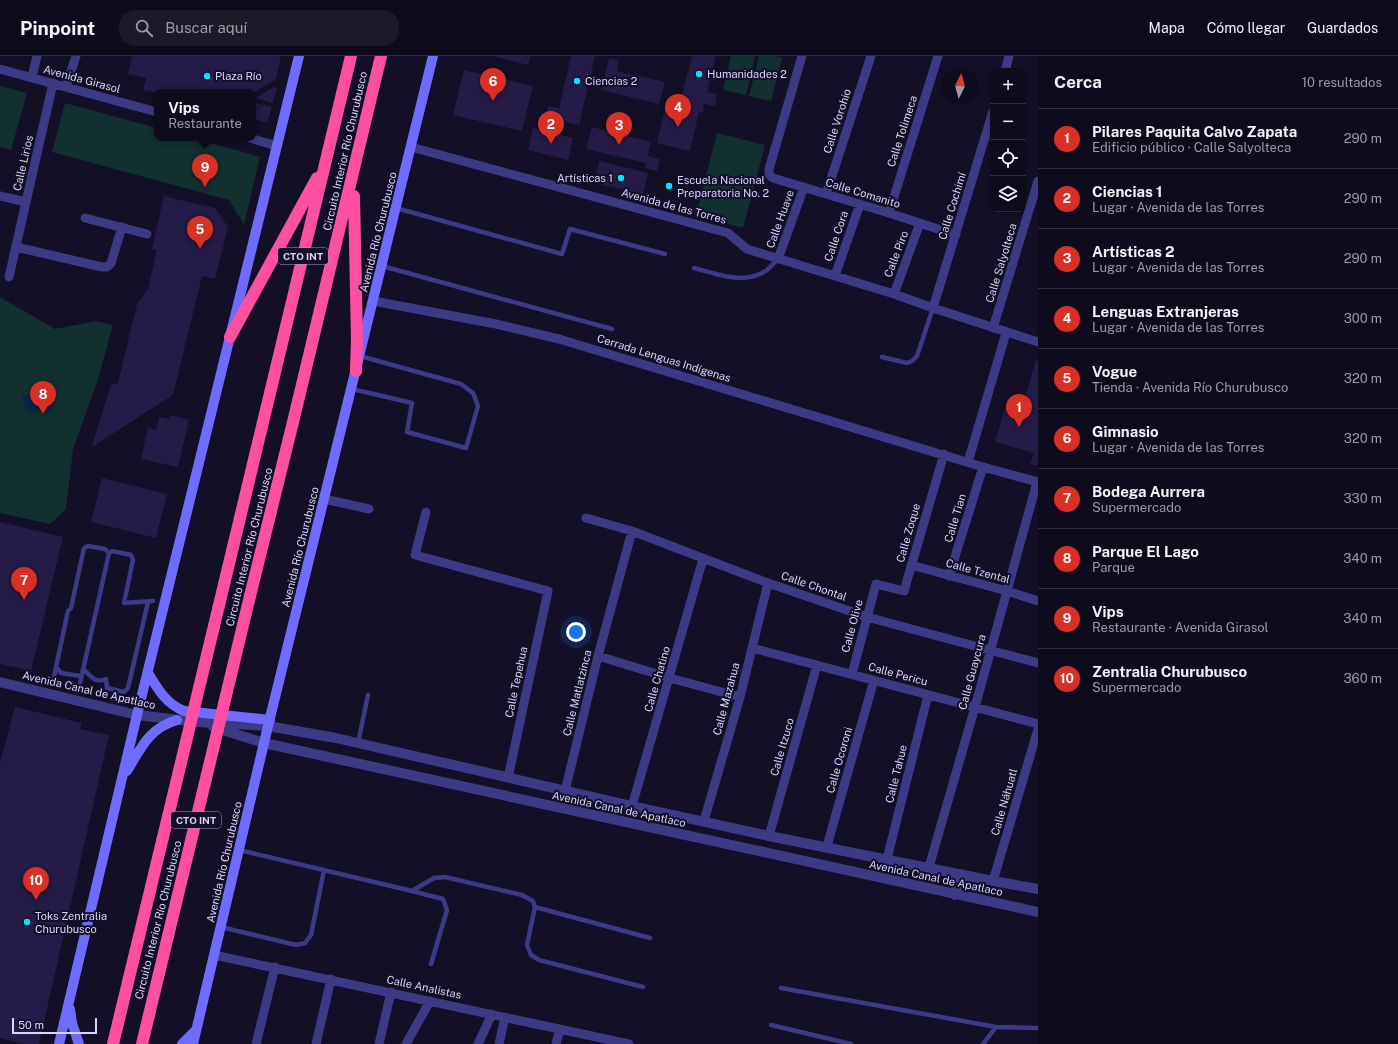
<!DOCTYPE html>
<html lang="es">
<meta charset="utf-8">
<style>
:root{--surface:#0e0b1c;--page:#1c1929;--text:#f1f3f6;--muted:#9b9ba3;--line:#2e2b3b;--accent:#d93025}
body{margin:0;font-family:"Public Sans",sans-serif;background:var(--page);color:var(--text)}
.controls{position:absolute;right:12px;top:12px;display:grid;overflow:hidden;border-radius:8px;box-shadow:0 1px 3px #0004}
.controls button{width:36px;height:36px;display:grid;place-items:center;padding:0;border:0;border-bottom:1px solid var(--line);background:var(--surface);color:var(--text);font:20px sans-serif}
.compass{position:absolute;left:942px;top:12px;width:36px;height:36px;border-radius:50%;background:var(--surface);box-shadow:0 1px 3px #0004;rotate:6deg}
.scale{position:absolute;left:12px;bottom:10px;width:85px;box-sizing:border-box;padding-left:4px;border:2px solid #d9d4ff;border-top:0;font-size:11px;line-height:14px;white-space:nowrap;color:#d9d4ff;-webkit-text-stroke:3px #130f26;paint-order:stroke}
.you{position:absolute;left:576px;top:576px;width:14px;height:14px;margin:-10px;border:3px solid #fff;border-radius:50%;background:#1a73e8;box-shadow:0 0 0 6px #1a73e833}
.badge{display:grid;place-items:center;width:26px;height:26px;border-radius:50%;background:var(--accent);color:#fff;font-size:13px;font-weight:700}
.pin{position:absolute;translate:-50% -33px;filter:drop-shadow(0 1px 2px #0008)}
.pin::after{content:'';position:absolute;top:21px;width:14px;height:12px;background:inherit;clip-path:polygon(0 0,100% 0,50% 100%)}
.popup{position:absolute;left:154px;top:33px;width:102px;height:52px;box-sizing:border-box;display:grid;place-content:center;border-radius:8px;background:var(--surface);filter:drop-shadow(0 1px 3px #0005);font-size:13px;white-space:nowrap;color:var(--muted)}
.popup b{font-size:15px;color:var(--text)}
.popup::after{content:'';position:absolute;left:50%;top:100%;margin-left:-8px;border:8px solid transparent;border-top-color:var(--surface)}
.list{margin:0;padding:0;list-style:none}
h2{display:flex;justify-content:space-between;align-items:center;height:52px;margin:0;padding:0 16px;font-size:17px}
h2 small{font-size:13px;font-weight:400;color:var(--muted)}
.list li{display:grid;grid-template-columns:26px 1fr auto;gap:12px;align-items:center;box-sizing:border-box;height:60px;padding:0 16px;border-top:1px solid var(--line)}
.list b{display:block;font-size:15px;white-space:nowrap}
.list p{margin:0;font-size:13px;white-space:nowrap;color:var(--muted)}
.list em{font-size:13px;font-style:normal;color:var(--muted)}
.icon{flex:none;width:22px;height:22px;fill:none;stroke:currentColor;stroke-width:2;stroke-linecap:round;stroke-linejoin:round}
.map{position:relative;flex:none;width:1038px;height:988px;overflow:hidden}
header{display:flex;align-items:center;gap:24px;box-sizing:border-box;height:56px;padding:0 20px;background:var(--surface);border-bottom:1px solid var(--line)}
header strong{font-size:19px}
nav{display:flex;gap:22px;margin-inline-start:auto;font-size:14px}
.search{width:280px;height:36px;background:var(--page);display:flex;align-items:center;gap:10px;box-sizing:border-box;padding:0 14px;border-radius:16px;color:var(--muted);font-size:15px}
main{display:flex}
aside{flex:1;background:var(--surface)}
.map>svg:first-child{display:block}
.green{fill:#12302f}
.water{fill:#0c2248}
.building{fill:#241b47}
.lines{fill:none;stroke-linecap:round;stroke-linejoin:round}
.service{stroke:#3d3a85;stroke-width:4.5}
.minor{stroke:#3d3a85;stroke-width:9}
.tertiary{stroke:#3d3a85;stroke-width:10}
.secondary{stroke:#6f6bff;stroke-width:10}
.motorway{stroke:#ff4fa3;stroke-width:12}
.motorway-bridge{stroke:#ff4fa3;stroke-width:12}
.poi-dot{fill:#00e5ff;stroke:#130f26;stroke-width:1.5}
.labels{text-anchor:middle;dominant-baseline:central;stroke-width:4;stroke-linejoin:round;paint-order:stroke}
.shield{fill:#130f26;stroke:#9e99be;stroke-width:1}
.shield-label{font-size:10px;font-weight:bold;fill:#d9d4ff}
.poi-label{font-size:11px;fill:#d9d4ff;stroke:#130f26;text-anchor:start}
.street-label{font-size:11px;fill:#d9d4ff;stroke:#130f26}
</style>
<header>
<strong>Pinpoint</strong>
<div class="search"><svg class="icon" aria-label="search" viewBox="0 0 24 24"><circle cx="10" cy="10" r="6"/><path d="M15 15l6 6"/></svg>Buscar aquí</div>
<nav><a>Mapa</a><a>Cómo llegar</a><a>Guardados</a></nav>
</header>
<main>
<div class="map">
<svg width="1038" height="988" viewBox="0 0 1038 988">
<rect width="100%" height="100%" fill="#130f26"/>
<path class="green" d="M731,0H755L746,39L723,34Z
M759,0H773L782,2L771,45L749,40Z
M0,30L27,37L11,94L0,91Z
M65,47L157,72V82H193L260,101L244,169L229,144L52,96Z
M717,77L765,89L743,172L696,160Z
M0,241L55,273L96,265L113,269L98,323L73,393L66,453L50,468L0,457Z"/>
<path class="water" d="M49,335C56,344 55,347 50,357L40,353L33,357L25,354L22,340Z"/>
<path class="building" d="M132,0H281L276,23L253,37L157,36V37L143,34L146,22L128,18Z
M493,0H530L528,9Z
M571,0H595L579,69L545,61L548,50L559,52Z
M692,0H716L707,36L717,38L715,50L704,48L703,56H699L690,95L657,87L666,48L679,51Z
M609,2L619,4L617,15L665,26L659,48L601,34Z
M464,14L533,30L522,75L453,59Z
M274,31L277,32L273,47L256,42Z
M254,47L272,51L267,67L253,63Z
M592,71L651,86L648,100L660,103L657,115L645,112L646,107L586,93Z
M533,72L573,82L568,104L528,94Z
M599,105L648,117L643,138L594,127Z
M164,140L215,152L228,171L215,223L202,220L173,339L95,389H92L111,329L118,327L137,248L148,233L157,194L152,193Z
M1036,304L1038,305V405L1037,410L1030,408L1034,397L995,386L1005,352L1021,356Z
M170,359L189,364L178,411L141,403L148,372L156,374L159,361L169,363Z
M102,422L167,438L156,482L91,466Z
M0,466L63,481L31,615L0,608Z
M15,651L82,667L80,673L109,679L39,988H25L0,982V707Z"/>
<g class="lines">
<path class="service" d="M396,152L562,198L570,173L665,198
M382,210L612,273
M694,212C717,218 745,230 767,214C771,211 774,206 778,203
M882,301L907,307L912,305L917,300L933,252
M352,333L412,347L407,376L466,392L478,350L473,337L461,328L360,300
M83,613C91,620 95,628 106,623L107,632L124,636L128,632L148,546
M81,620L61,617L56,611L68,555L71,552L84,492L88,490L105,493L109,497
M53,626L56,611
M79,632L109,497L112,495L131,499L133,504L124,547L153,545
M358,687L368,639
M239,794L412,835L443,843L447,854L431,908
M412,835L434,822L445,821L522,839L533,845L535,851L527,889L531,899L539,904L643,931
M535,851L650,882
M221,871L296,889L305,887L311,879L324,814
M781,932L996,971
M771,969L851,988
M983,988L996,971L1038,972"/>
<path class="minor" d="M802,0L769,113V119L773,122L889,157L956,179
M0,13L157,56
M1005,15L1009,0
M32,21L37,0
M66,31L76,0
M250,82L277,90
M411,91L728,177L747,193L894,238L933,252L1038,286
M826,138L871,0
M0,140L26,146
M889,157L938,0
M85,162L147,178
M16,191L102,211H107L111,207L122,171
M778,203L804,131
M835,220L860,148
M9,221L53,27
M894,238L920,167
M373,245L496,268L559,283L983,411L1038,426
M933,252L993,55
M993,272L1038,125
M968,406L1006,277
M324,443L369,453
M426,456L415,499L548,535L508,722
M586,462L632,475L768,527L867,561L1038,607
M911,509L1007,535L1038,545
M949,520L983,411
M752,592L1038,668
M598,600L670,622L740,641
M852,618L876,528L904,535L944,398
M565,735L598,600L632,475
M632,750L703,503
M704,765L740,641L768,527
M769,780L817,609
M827,790L874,624
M887,803L928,639
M929,811L975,651L1037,426
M993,825L1038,673
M214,899L629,988
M256,988L275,911
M316,988L331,923
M379,988L391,936
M406,988L430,945
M478,988L492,958
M499,988L505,961
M556,988L560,973"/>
<path class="tertiary" d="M0,626L137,659L197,666L268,670L336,682L632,750L769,780L993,825L1038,833
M213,671L264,687L1038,856
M955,839L961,818"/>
<path class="secondary" d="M148,617C158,633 166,648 184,655L270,664
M127,715C141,692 149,672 177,664
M70,953L72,967L79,988
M59,988L137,659L299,0
M182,988L196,974
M193,988L268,670L433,0"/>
<path class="motorway" d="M354,140L357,283L356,315
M230,281L317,122
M250,540L293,366L381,0
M214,570L351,0"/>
<path class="motorway-bridge" d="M113,988L214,570
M142,988L250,540"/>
</g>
<g class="poi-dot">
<circle cx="699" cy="18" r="4"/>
<circle cx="207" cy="20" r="4"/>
<circle cx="577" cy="25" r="4"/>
<circle cx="621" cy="122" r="4"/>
<circle cx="669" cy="130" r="4"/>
<circle cx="27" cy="866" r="4"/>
</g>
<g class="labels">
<g class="shield">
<rect x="278" y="192" width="50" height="16" rx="3"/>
<rect x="171" y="756" width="50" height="16" rx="3"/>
</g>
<g class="shield-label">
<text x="303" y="200">CTO INT</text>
<text x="196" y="764">CTO INT</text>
</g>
<g class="poi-label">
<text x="707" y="18">Humanidades 2</text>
<text x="215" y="20">Plaza Río</text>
<text x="585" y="25">Ciencias 2</text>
<text x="613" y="122" text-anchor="end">Artísticas 1</text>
<text x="677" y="124">Escuela Nacional<tspan x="677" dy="13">Preparatoria No. 2</tspan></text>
<text x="35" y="860">Toks Zentralia<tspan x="35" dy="13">Churubusco</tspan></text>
</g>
<g class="street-label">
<text transform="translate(82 23) rotate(15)">Avenida Girasol</text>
<text transform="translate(837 65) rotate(-72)">Calle Vorohio</text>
<text transform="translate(902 75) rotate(-72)">Calle Tolimeca</text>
<text transform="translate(345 95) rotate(-77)">Circuito Interior Río Churubusco</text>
<text transform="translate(23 107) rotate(-77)">Calle Lirios</text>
<text transform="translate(863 137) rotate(17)">Calle Comanito</text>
<text transform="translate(674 150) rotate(15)">Avenida de las Torres</text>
<text transform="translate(952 150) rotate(-73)">Calle Cochimí</text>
<text transform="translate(780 163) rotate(-70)">Calle Huave</text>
<text transform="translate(378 176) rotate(-76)">Avenida Río Churubusco</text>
<text transform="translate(836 180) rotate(-71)">Calle Cora</text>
<text transform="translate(896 198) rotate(-69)">Calle Piro</text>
<text transform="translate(1001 207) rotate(-73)">Calle Salyolteca</text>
<text transform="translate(664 302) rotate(17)">Cerrada Lenguas Indígenas</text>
<text transform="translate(955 462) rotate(-73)">Calle Tian</text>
<text transform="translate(908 477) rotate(-74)">Calle Zoque</text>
<text transform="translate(249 491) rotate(-76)">Circuito Interior Río Churubusco</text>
<text transform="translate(300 491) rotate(-76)">Avenida Río Churubusco</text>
<text transform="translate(978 515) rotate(15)">Calle Tzental</text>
<text transform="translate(814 530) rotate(19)">Calle Chontal</text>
<text transform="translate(852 570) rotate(-75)">Calle Olive</text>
<text transform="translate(972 616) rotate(-75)">Calle Guaycura</text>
<text transform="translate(898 618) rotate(15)">Calle Pericu</text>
<text transform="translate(657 623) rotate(-74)">Calle Chatino</text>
<text transform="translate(516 626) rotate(-78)">Calle Tepehua</text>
<text transform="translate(89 634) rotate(13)">Avenida Canal de Apatlaco</text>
<text transform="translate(577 637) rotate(-76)">Calle Matlatzinca</text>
<text transform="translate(726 643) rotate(-75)">Calle Mazahua</text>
<text transform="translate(782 691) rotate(-74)">Calle Itzuco</text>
<text transform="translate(839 704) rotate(-74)">Calle Ocoroni</text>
<text transform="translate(896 718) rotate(-76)">Calle Tahue</text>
<text transform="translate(1004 746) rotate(-74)">Calle Náhuatl</text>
<text transform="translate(619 753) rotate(12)">Avenida Canal de Apatlaco</text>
<text transform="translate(224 806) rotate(-77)">Avenida Río Churubusco</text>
<text transform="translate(936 822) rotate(12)">Avenida Canal de Apatlaco</text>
<text transform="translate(158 864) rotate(-76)">Circuito Interior Río Churubusco</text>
<text transform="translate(424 931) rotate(12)">Calle Analistas</text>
</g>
</g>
</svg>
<div class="controls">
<button>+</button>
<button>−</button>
<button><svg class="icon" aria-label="locate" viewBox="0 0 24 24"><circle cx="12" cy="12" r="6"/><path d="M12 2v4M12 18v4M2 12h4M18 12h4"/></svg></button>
<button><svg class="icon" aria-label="layers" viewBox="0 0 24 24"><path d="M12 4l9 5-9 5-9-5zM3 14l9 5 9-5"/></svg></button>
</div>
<svg class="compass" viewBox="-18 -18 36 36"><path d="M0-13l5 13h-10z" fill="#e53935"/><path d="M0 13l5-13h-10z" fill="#9b9ba3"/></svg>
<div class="scale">50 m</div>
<div class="you"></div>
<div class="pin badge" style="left:1019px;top:371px">1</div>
<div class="pin badge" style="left:551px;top:88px">2</div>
<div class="pin badge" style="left:619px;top:89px">3</div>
<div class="pin badge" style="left:678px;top:71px">4</div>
<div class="pin badge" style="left:200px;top:193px">5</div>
<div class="pin badge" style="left:493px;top:45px">6</div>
<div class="pin badge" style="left:24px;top:544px">7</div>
<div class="pin badge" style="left:43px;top:358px">8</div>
<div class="pin badge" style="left:205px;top:131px">9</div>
<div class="popup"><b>Vips</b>Restaurante</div>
<div class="pin badge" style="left:36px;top:844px">10</div>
</div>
<aside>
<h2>Cerca<small>10 resultados</small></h2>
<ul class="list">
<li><span class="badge">1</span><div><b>Pilares Paquita Calvo Zapata</b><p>Edificio público · Calle Salyolteca</p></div><em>290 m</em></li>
<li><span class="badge">2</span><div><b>Ciencias 1</b><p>Lugar · Avenida de las Torres</p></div><em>290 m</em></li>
<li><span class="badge">3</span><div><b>Artísticas 2</b><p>Lugar · Avenida de las Torres</p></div><em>290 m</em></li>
<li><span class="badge">4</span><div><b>Lenguas Extranjeras</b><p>Lugar · Avenida de las Torres</p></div><em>300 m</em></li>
<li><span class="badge">5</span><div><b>Vogue</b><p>Tienda · Avenida Río Churubusco</p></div><em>320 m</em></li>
<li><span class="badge">6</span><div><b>Gimnasio</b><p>Lugar · Avenida de las Torres</p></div><em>320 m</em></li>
<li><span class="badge">7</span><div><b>Bodega Aurrera</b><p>Supermercado</p></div><em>330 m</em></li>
<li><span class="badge">8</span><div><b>Parque El Lago</b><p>Parque</p></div><em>340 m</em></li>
<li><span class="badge">9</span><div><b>Vips</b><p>Restaurante · Avenida Girasol</p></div><em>340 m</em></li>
<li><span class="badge">10</span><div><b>Zentralia Churubusco</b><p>Supermercado</p></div><em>360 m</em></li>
</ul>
</aside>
</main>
